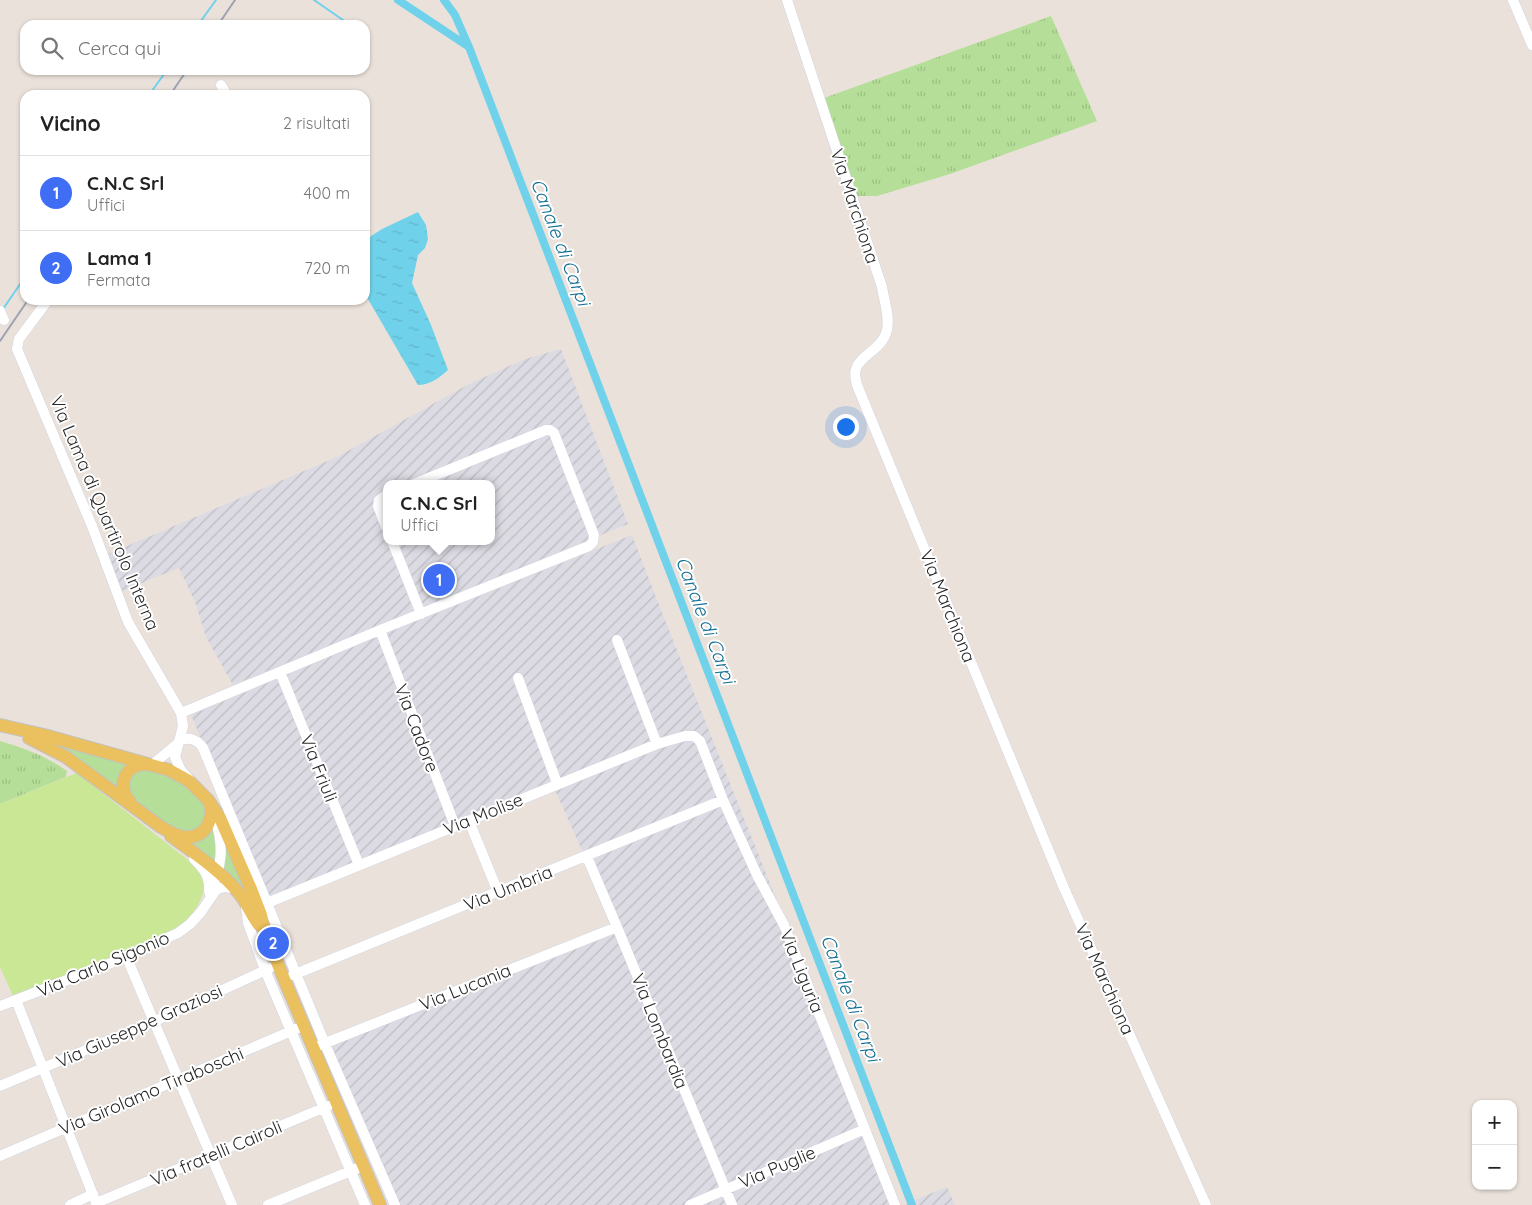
<!DOCTYPE html>
<html lang="it">
<meta charset="utf-8">
<style>
:root{--surface:#fff;--page:#f2f2f2;--text:#222;--muted:#767676;--line:#e0e0e0;--accent:#3f6df3}
body{margin:0;font-family:Quicksand,sans-serif;background:var(--page);color:var(--text)}
.controls{position:absolute;right:15px;bottom:15px;display:grid;overflow:hidden;border-radius:10px;box-shadow:0 1px 4px #0004}
.controls button{width:45px;height:45px;display:grid;place-items:center;padding:0;border:0;border-bottom:1px solid var(--line);background:var(--surface);color:var(--text);font:25px sans-serif}
.you{position:absolute;left:845px;top:426px;width:18px;height:18px;margin:-12px;border:4px solid #fff;border-radius:50%;background:#1a73e8;box-shadow:0 0 0 8px #1a73e833}
.badge{display:grid;place-items:center;width:32px;height:32px;border-radius:50%;background:var(--accent);color:#fff;font-size:16px;font-weight:700}
.pin{position:absolute;translate:-50% -50%;border:2px solid #fff;box-shadow:0 1px 5px #0006}
.popup{position:absolute;left:383px;top:480px;width:112px;height:65px;box-sizing:border-box;display:grid;place-content:center;border-radius:10px;background:var(--surface);filter:drop-shadow(0 1px 4px #0005);font-size:16px;white-space:nowrap;color:var(--muted)}
.popup b{font-size:19px;color:var(--text)}
.popup::after{content:'';position:absolute;left:50%;top:100%;margin-left:-10px;border:10px solid transparent;border-top-color:var(--surface)}
.list{margin:0;padding:0;list-style:none}
h2{display:flex;justify-content:space-between;align-items:center;height:65px;margin:0;padding:0 20px;font-size:21px}
h2 small{font-size:16px;font-weight:400;color:var(--muted)}
.list li{display:grid;grid-template-columns:32px 1fr auto;gap:15px;align-items:center;box-sizing:border-box;height:75px;padding:0 20px;border-top:1px solid var(--line)}
.list b{display:block;font-size:19px;white-space:nowrap}
.list p{margin:0;font-size:16px;white-space:nowrap;color:var(--muted)}
.list em{font-size:16px;font-style:normal;color:var(--muted)}
.icon{flex:none;width:28px;height:28px;fill:none;stroke:currentColor;stroke-width:2;stroke-linecap:round;stroke-linejoin:round}
.map{position:relative;flex:none;width:1532px;height:1205px;overflow:hidden}
.search{position:absolute;background:var(--surface);box-shadow:0 1px 4px #0004;left:20px;top:20px;width:350px;height:55px;display:flex;align-items:center;gap:12px;box-sizing:border-box;padding:0 18px;border-radius:15px;color:var(--muted);font-size:19px}
.panel{position:absolute;background:var(--surface);box-shadow:0 1px 4px #0004;left:20px;top:90px;width:350px;height:215px;border-radius:15px}
.map>svg:first-child{display:block}
.industrial{fill:url(#industrial-furrows);fill-rule:evenodd}
.grass{fill:#b5df98}
.park{fill:url(#park-tufts)}
.pitch{fill:#c9e794}
.water{fill:url(#water-ripples)}
.lines{fill:none;stroke-linecap:round;stroke-linejoin:round}
.stream{stroke:#70d2ea;stroke-width:2}
.canal{stroke:#70d2ea;stroke-width:8}
.minor-casing{stroke:#d0d4e1;stroke-width:11}
.major-casing{stroke:#c3c3c3;stroke-width:14}
.minor{stroke:#fff;stroke-width:10}
.major{stroke:#ebc05e;stroke-width:12}
.rail{stroke:#9da2b2;stroke-width:2}
.labels{text-anchor:middle;dominant-baseline:central;stroke-width:4;stroke-linejoin:round;paint-order:stroke}
.street-label{font-size:18px;fill:#282828;stroke:#fff}
.water-label{font-size:19px;font-style:italic;fill:#126f93;stroke:#fff}
</style>
<div class="map">
<svg width="1532" height="1205" viewBox="0 0 1532 1205">
<defs>
<pattern id="industrial-furrows" width="10" height="10" patternUnits="userSpaceOnUse" patternTransform="scale(1.25)"><rect width="10" height="10" fill="#dcdbe3"/><path d="M-1 1l2-2M0 10L10 0M9 11l2-2" fill="none" stroke="#bdbcc3"/></pattern>
<pattern id="park-tufts" width="24" height="20" patternUnits="userSpaceOnUse" patternTransform="scale(1.25)"><rect width="24" height="20" fill="#b5df98"/><path d="M3 7l-1-3M5 7V3M7 7l1-3M15 17l-1-3M17 17v-4M19 17l1-3" fill="none" stroke="#9cbf83"/></pattern>
<pattern id="water-ripples" width="26" height="14" patternUnits="userSpaceOnUse" patternTransform="scale(1.25)"><rect width="26" height="14" fill="#70d2ea"/><path d="M2 4q2-2 4 0t4 0M15 11q2-2 4 0t4 0" fill="none" stroke="#61b4c9"/></pattern>
</defs>
<rect width="100%" height="100%" fill="#eae2da"/>
<path class="industrial" d="M561,349L628,524L233,685L206,637L195,602L179,568L122,591L108,554L337,457L469,384L525,359ZM386,484H492V541H386Z
M632,535L663,615L898,1205H397L329,1046L616,926L554,788L271,903L191,715L388,632Z
M947,1187L955,1205H905L912,1201Z"/>
<path class="grass" d="M50,743L131,763L120,792Z
M144,769C163,773 203,788 205,812C205,815 204,820 204,824L192,833C187,832 181,832 176,830C170,828 163,821 157,816C141,805 108,783 144,769Z
M214,828L217,867L186,842C199,843 206,837 214,828Z
M223,839L246,888L243,889L223,872Z"/>
<path class="park" d="M1051,16L1097,121L950,174L877,196H857L824,98Z
M0,741C24,748 46,756 67,771L66,777L0,804Z"/>
<path class="pitch" d="M77,773L198,868C200,872 202,875 203,879C209,896 189,919 178,930L14,998L0,967V804Z"/>
<path class="water" d="M418,212L426,225L428,239L425,248L418,255L412,283L431,325L448,370C439,378 430,385 418,385L365,294V240L382,229Z"/>
<g class="lines">
<path class="stream" d="M314,0L343,20
M198,25L216,0
M149,95L167,70
M3,309L25,277"/>
<path class="canal" d="M398,0L469,47
M444,0L455,15L469,47L912,1205"/>
<g class="minor-casing">
<path id="minor" d="M787,0L882,287C884,300 890,317 887,330C883,349 860,355 856,369C854,373 856,381 857,385L1064,888L1206,1205
M1513,0L1532,45
M221,85L227,95
M48,300L19,339L17,349L92,526L128,622L181,713L183,726L175,757L180,769L189,779
M0,311L4,320
M386,495L379,500L378,506L386,527
M392,541L421,614
M380,630L455,826
M617,640L657,744
M280,672L359,865
M518,678L557,783
M181,713L380,630L589,546L593,542L594,535L554,433L550,430H546L414,484
M181,740C190,737 198,740 203,748L325,1044L395,1205
M152,765L177,744
M469,821L498,892
M587,857L617,927L732,1205
M194,859C204,869 210,876 209,891
M210,894C221,868 225,847 215,819
M267,903L657,744L685,736H694L700,741L723,800L757,875L784,925L895,1205
M246,907L248,923L265,970L365,1205
M126,956L232,1205
M293,975L723,800
M16,1000L97,1205
M0,1006L111,963L178,933L190,924L201,912L216,890L223,887L235,888
M318,1046L617,927
M0,1086L155,1021L270,968
M0,1156L303,1026
M96,1203L328,1106
M70,1205L93,1194
M268,1205L363,1166
M690,1205L865,1129"/>
</g>
<g class="major-casing">
<path id="major" d="M0,725L44,735L169,770L189,781L208,800L220,818L251,889L261,915L265,933L284,979L380,1205
M29,738L66,757L161,827C168,831 177,837 186,837C205,838 214,820 210,804
M130,802C116,785 125,764 147,764
M171,836C194,853 220,870 238,892C247,902 251,915 259,925"/>
</g>
<use href="#minor" class="minor"/>
<use href="#major" class="major"/>
<path class="rail" d="M218,25L235,0
M170,95L187,70
M0,341L28,300"/>
</g>
<g class="labels">
<g class="street-label">
<text transform="translate(855 206) rotate(72)">Via Marchiona</text>
<text transform="translate(105 513) rotate(67)">Via Lama di Quartirolo Interna</text>
<text transform="translate(948 606) rotate(68)">Via Marchiona</text>
<text transform="translate(417 728) rotate(69)">Via Cadore</text>
<text transform="translate(319 768) rotate(68)">Via Friuli</text>
<text transform="translate(483 814) rotate(-22)">Via Molise</text>
<text transform="translate(508 888) rotate(-22)">Via Umbria</text>
<text transform="translate(103 964) rotate(-23)">Via Carlo Sigonio</text>
<text transform="translate(802 971) rotate(68)">Via Liguria</text>
<text transform="translate(1105 979) rotate(66)">Via Marchiona</text>
<text transform="translate(465 987) rotate(-22)">Via Lucania</text>
<text transform="translate(139 1026) rotate(-24)">Via Giuseppe Graziosi</text>
<text transform="translate(660 1031) rotate(68)">Via Lombardia</text>
<text transform="translate(151 1091) rotate(-23)">Via Girolamo Tiraboschi</text>
<text transform="translate(216 1153) rotate(-23)">Via fratelli Cairoli</text>
<text transform="translate(777 1167) rotate(-23)">Via Puglie</text>
</g>
<g class="water-label">
<text transform="translate(561 242) rotate(69)">Canale di Carpi</text>
<text transform="translate(706 620) rotate(69)">Canale di Carpi</text>
<text transform="translate(851 998) rotate(69)">Canale di Carpi</text>
</g>
</g>
</svg>
<div class="controls">
<button>+</button>
<button>−</button>
</div>
<div class="you"></div>
<div class="pin badge" style="left:439px;top:580px">1</div>
<div class="popup"><b>C.N.C Srl</b>Uffici</div>
<div class="pin badge" style="left:273px;top:943px">2</div>
<div class="search"><svg class="icon" aria-label="search" viewBox="0 0 24 24"><circle cx="10" cy="10" r="6"/><path d="M15 15l6 6"/></svg>Cerca qui</div>
<section class="panel">
<h2>Vicino<small>2 risultati</small></h2>
<ul class="list">
<li><span class="badge">1</span><div><b>C.N.C Srl</b><p>Uffici</p></div><em>400 m</em></li>
<li><span class="badge">2</span><div><b>Lama 1</b><p>Fermata</p></div><em>720 m</em></li>
</ul>
</section>
</div>
